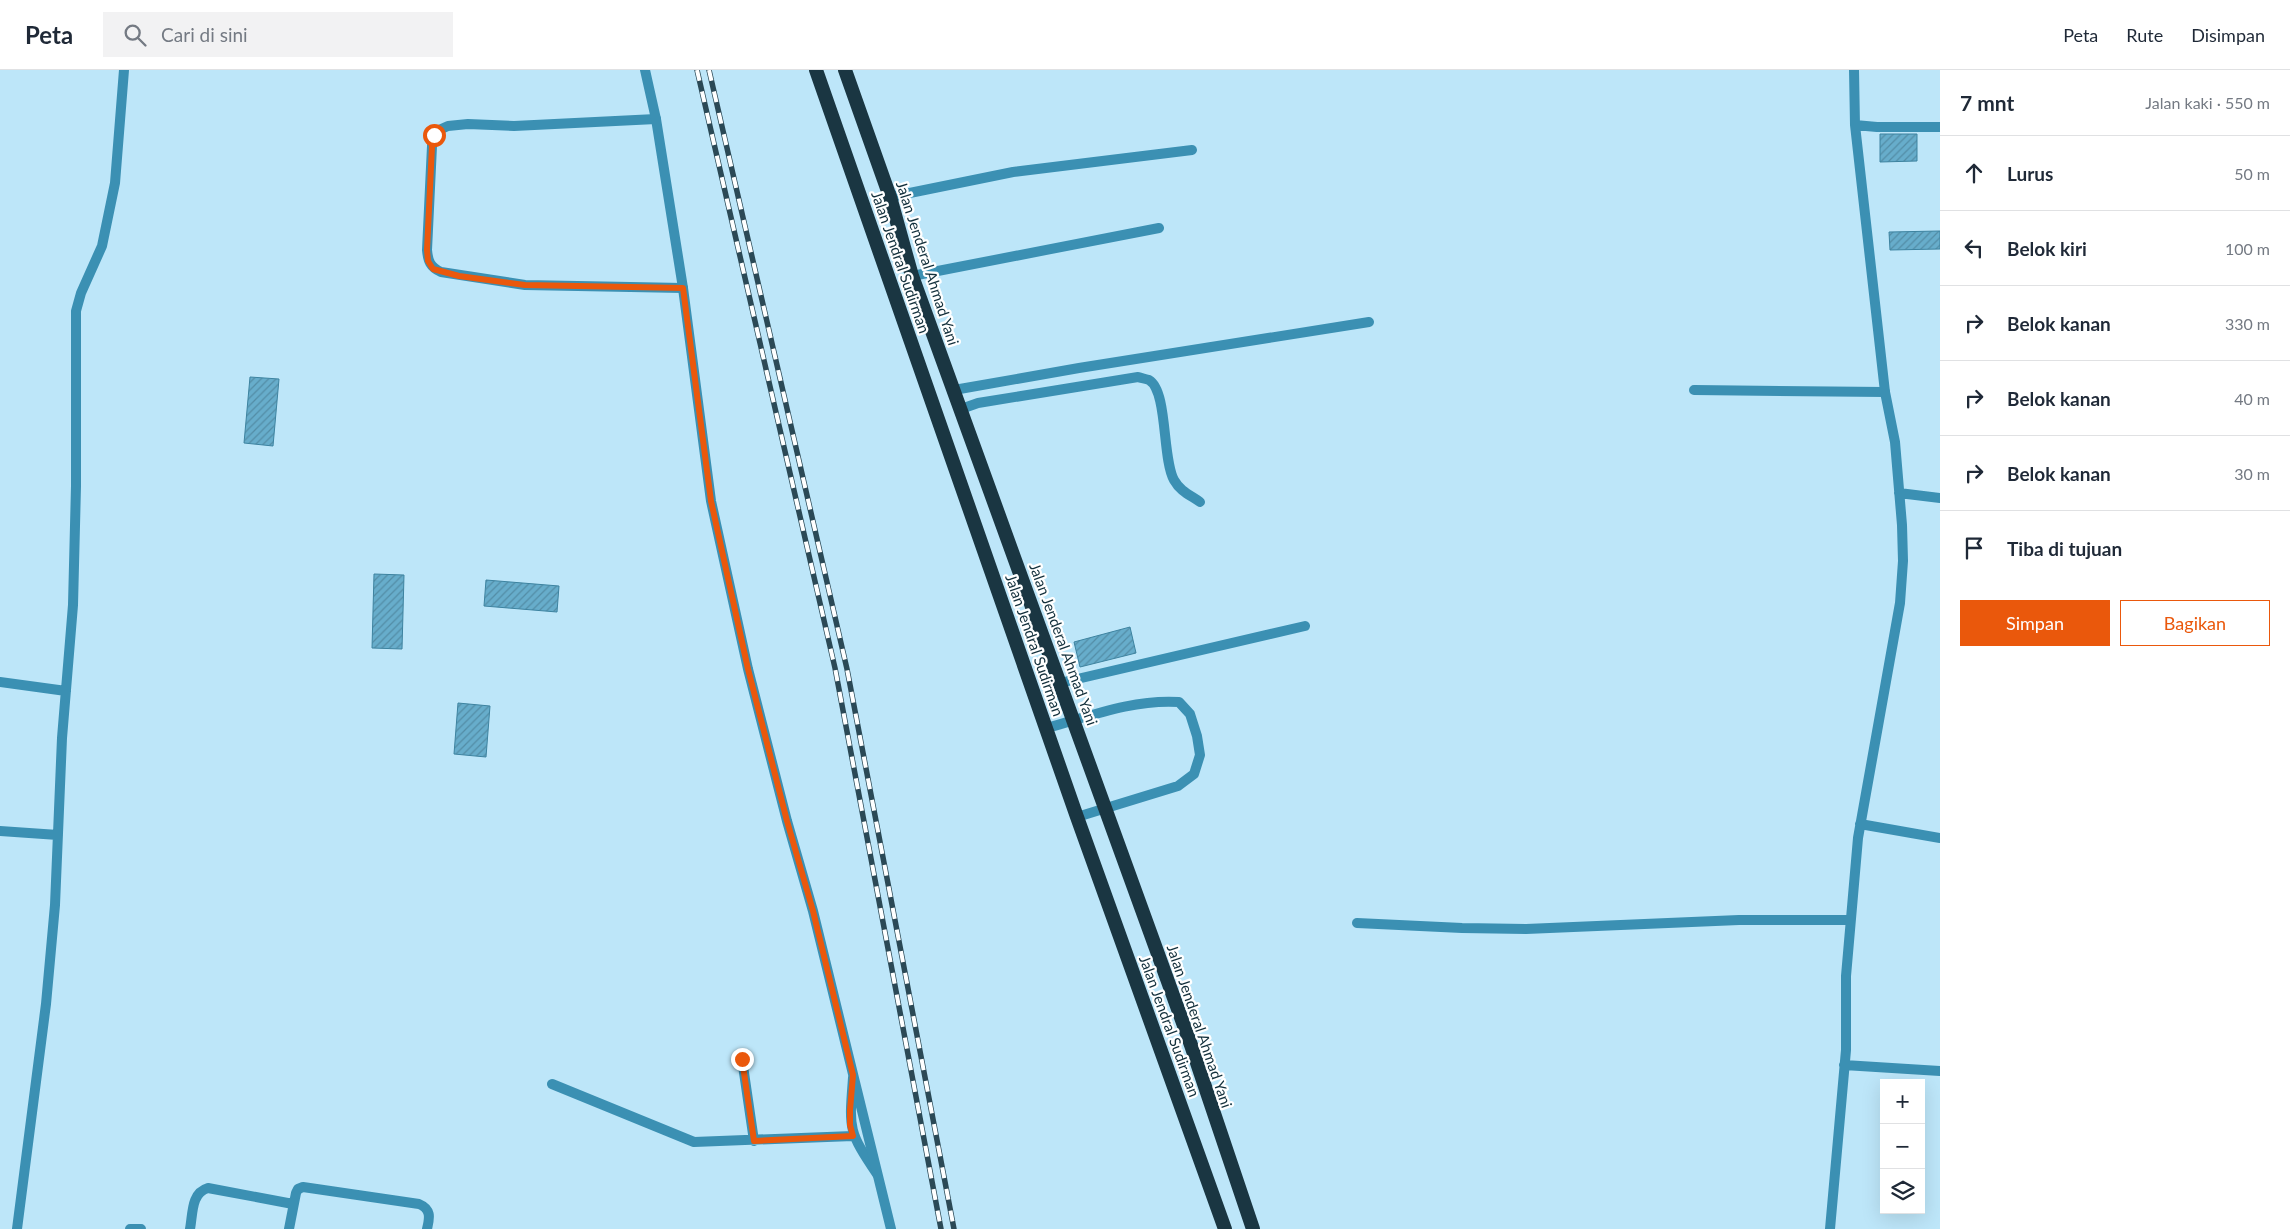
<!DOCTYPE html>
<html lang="id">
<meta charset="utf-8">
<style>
:root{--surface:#fff;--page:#f2f2f3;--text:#1f2937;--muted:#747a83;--line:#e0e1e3;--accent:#ea580c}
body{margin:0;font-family:Lato,sans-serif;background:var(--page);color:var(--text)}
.controls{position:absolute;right:15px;bottom:15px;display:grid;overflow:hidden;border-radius:0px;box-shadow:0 5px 20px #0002}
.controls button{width:45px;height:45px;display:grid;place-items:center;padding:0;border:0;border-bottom:1px solid var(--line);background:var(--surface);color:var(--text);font:25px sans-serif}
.stop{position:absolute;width:15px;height:15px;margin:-11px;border:4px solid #ea580c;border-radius:50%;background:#fff}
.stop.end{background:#ea580c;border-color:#fff;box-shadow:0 1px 5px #0008}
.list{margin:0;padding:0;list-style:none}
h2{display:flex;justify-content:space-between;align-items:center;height:65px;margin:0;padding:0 20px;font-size:21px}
h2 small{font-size:16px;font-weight:400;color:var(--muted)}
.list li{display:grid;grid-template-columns:32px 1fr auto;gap:15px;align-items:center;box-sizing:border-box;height:75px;padding:0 20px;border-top:1px solid var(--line)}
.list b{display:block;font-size:19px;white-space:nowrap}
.list em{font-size:16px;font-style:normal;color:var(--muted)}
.actions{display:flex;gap:10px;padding:15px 20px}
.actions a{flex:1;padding:11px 0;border:1px solid var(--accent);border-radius:0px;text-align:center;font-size:18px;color:var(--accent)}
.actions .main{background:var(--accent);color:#fff}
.icon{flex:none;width:28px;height:28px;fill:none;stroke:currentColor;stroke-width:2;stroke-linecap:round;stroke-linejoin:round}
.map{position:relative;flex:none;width:1940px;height:1159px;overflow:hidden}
header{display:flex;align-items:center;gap:30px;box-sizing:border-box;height:70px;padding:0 25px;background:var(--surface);border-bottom:1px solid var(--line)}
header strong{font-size:24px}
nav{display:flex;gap:28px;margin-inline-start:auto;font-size:18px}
.search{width:350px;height:45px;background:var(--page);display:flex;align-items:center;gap:12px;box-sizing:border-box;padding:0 18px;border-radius:0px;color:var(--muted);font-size:19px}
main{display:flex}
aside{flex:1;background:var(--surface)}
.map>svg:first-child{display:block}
.building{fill:url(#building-hatch);stroke:#3d83a0}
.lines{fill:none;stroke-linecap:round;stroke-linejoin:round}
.service{stroke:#3b90b3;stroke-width:10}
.minor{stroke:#3b90b3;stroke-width:10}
.tertiary{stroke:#3b90b3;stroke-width:10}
.trunk{stroke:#1a3642;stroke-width:14}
.rail-casing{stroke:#2b4956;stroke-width:5.5}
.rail{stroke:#fff;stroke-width:4;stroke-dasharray:11;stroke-linecap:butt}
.route{stroke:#ea580c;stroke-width:6}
.labels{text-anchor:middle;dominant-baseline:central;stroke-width:4.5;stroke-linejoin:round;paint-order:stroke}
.street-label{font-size:15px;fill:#122f3b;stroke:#fff}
</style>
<header>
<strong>Peta</strong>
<div class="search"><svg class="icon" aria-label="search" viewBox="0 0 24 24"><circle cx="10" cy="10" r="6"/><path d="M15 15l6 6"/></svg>Cari di sini</div>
<nav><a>Peta</a><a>Rute</a><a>Disimpan</a></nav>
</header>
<main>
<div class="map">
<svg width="1940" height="1159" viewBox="0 0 1940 1159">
<defs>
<pattern id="building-hatch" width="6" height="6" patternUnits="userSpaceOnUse" patternTransform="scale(1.25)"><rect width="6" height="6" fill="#67adcb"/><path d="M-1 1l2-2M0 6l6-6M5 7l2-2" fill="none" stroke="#538da6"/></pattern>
</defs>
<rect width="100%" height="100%" fill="#bde6f9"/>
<path class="building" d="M1880,64H1917V91L1880,92Z
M1940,161V179L1890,180L1889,162Z
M250,307L279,309L273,376L244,373Z
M374,504L404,505L402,579L372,578Z
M486,510L559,516L557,542L484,536Z
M1130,557L1136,583L1080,597L1074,572Z
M458,633L490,636L486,687L454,684Z"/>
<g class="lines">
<path class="service" d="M1694,320L1885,322
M961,339L978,333L1138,307C1141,308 1146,309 1149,310C1168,321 1162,389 1174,410C1180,421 1190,425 1200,432
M1060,613L1305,556
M1047,658C1090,646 1134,629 1179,632L1190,644L1197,666L1200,685L1194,704L1178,716L1077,747"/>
<path class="minor" d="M656,49L514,56L468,54L448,56L439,60L434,65L432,76L427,180C428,191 430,197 441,202L525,215L683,218
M1855,55L1877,57H1940
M890,127L1013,102L1192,80
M912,206L1159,158
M954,320L1079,298L1369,252
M1899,423L1940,428
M0,612L66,621
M1860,754L1940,768
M0,761L58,765
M1357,853L1462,858L1526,859L1739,850H1850
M742,989L754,1071
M1844,995L1940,1001
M853,1008C849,1059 848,1061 877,1104
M552,1014L694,1072L853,1066
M17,1159L46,934L55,835L62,668L73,535L76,416V241L81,223L102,176L115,113L124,0
M130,1159H141
M190,1159C193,1143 191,1123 208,1118L293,1134
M289,1159L296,1123L298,1119L303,1117L419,1134C431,1139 430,1147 427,1159
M1830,1159L1846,980V906L1858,768L1900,533L1903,491L1902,455L1895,372L1885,322L1855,55L1854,0"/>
<path class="tertiary" d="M645,0L656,49L683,218L711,431L748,599L787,751L813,841L891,1159"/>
<path class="trunk" d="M816,0L1077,747L1225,1159
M845,0L890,127L912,206L1191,975L1253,1159"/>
<g class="rail-casing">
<path id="rail" d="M697,0L835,598L941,1159
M709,0L847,599L954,1159"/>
</g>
<use href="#rail" class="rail"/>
</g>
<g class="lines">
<path class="route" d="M434,65L432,76L427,180L428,191L433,199L459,206L525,215L683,218L711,431L748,599L787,751L813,841L853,1005L850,1040V1055L853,1066L754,1071L742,989"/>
</g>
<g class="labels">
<g class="street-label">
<text transform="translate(901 192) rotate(71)">Jalan Jendral Sudirman</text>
<text transform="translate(928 193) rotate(72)">Jalan Jenderal Ahmad Yani</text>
<text transform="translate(1064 574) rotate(70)">Jalan Jenderal Ahmad Yani</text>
<text transform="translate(1035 575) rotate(71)">Jalan Jendral Sudirman</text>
<text transform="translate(1170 956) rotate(70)">Jalan Jendral Sudirman</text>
<text transform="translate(1200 956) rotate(71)">Jalan Jenderal Ahmad Yani</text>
</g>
</g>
</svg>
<div class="controls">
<button>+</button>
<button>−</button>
<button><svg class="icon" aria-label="layers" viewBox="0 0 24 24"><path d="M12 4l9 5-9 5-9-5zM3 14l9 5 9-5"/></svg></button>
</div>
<div class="stop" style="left:434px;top:65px"></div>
<div class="stop end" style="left:742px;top:989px"></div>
</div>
<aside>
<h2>7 mnt<small>Jalan kaki · 550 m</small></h2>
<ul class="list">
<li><svg class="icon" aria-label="ahead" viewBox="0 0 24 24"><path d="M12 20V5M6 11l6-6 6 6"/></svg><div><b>Lurus</b></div><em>50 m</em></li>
<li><svg class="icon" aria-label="left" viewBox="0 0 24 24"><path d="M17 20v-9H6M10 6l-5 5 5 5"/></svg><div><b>Belok kiri</b></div><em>100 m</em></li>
<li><svg class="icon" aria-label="right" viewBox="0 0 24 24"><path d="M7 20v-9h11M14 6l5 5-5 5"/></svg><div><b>Belok kanan</b></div><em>330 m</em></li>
<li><svg class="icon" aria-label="right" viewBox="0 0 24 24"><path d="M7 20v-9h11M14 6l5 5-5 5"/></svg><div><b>Belok kanan</b></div><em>40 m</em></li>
<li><svg class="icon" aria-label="right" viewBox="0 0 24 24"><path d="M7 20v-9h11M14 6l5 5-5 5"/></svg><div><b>Belok kanan</b></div><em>30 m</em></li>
<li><svg class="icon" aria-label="arrive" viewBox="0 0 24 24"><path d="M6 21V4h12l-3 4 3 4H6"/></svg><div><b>Tiba di tujuan</b></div></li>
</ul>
<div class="actions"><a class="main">Simpan</a><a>Bagikan</a></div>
</aside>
</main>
